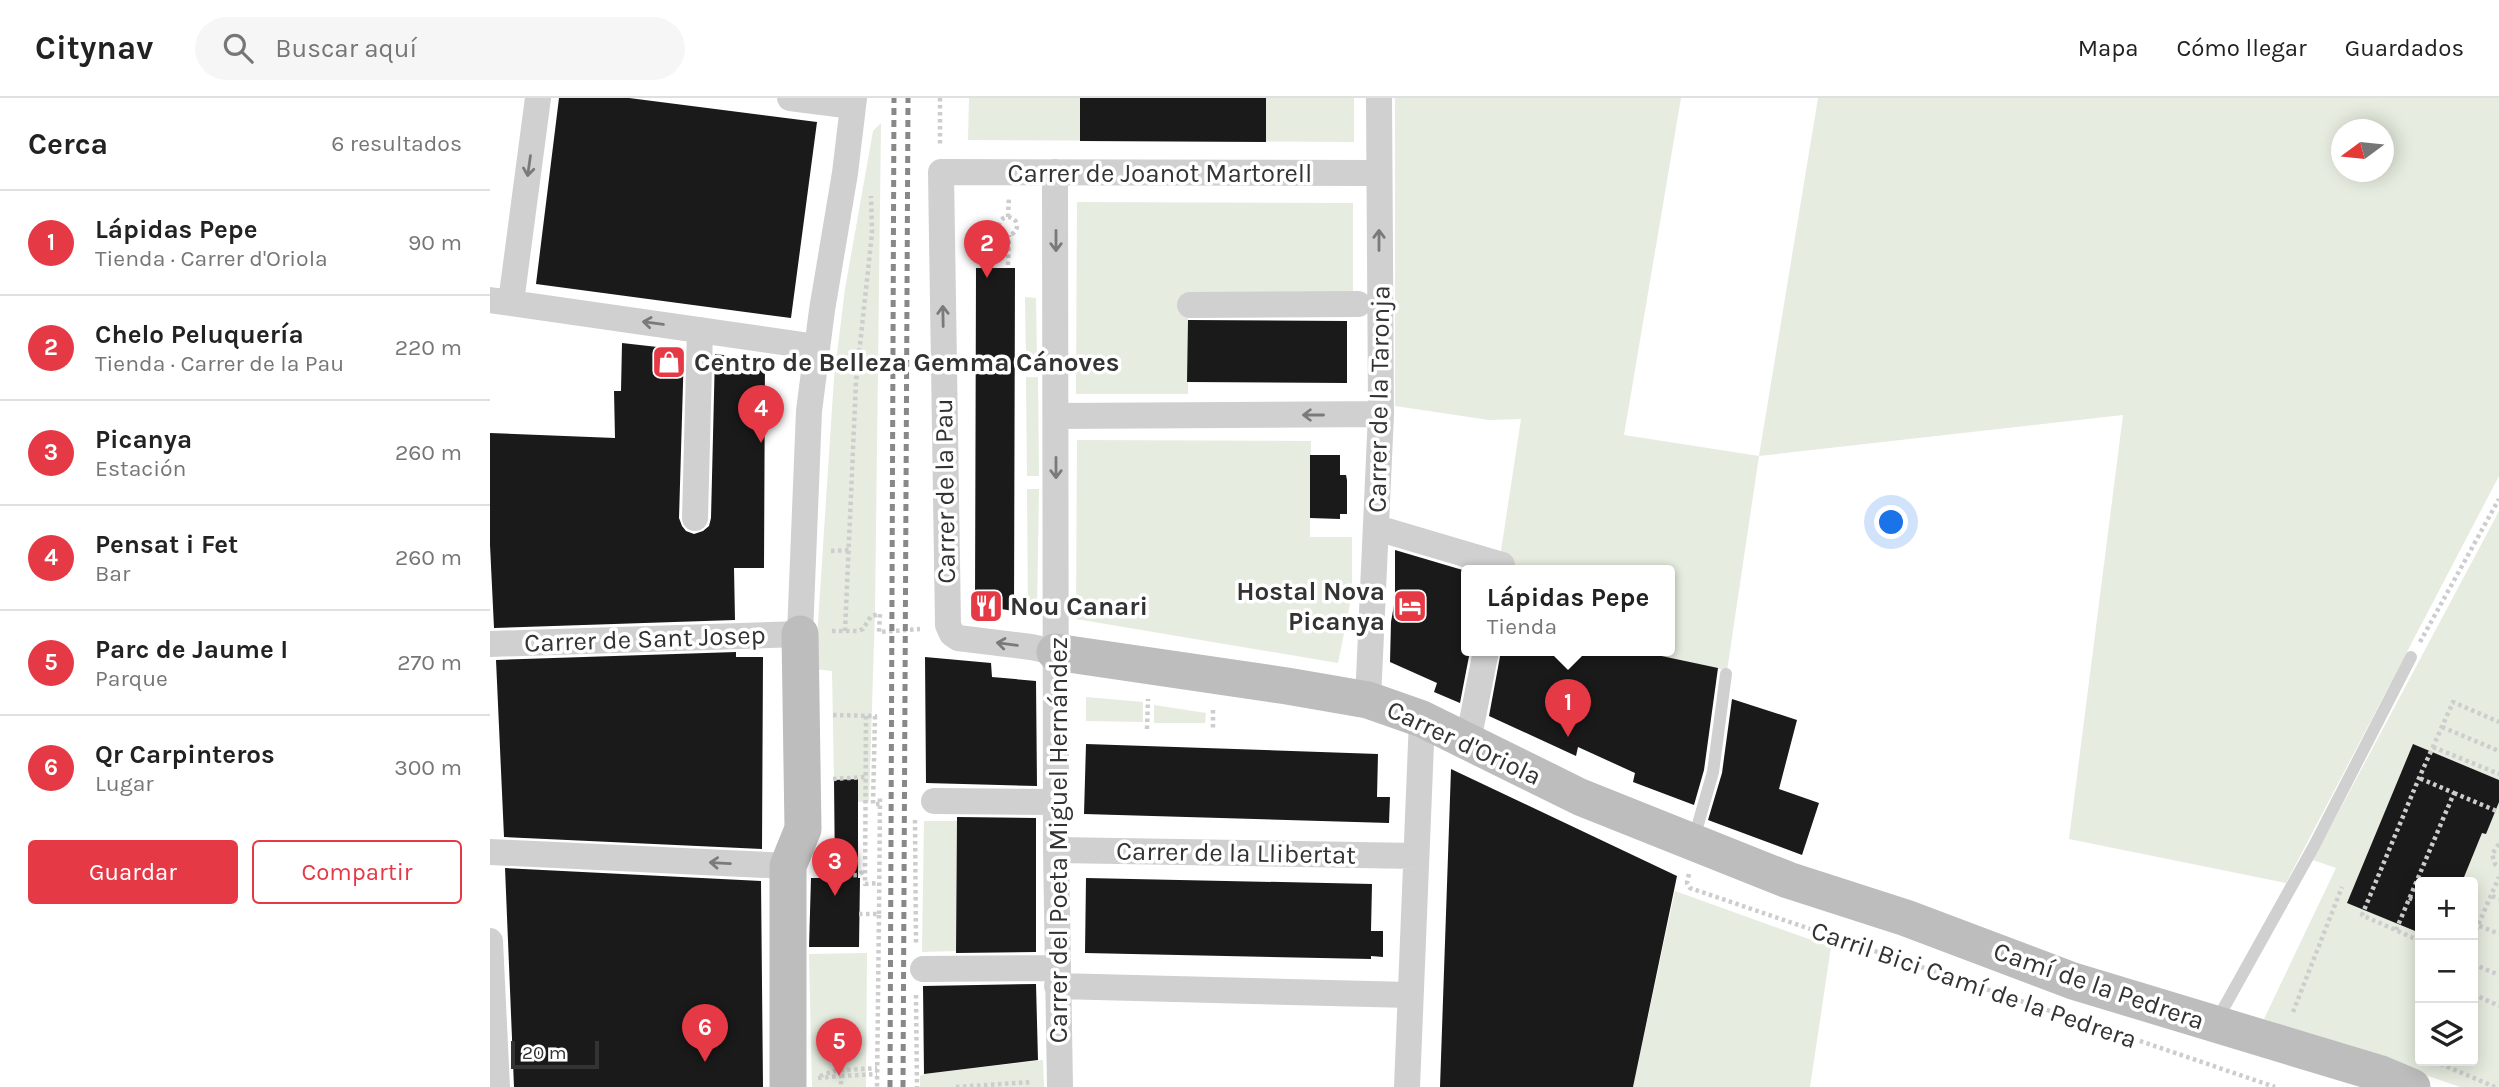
<!DOCTYPE html>
<html lang="es">
<meta charset="utf-8">
<style>
:root{--surface:#fff;--page:#f6f6f6;--text:#222;--muted:#767676;--line:#e0e0e0;--accent:#e63946}
body{margin:0;font-family:Karla,sans-serif;background:var(--page);color:var(--text)}
.controls{position:absolute;right:21px;bottom:21px;display:grid;overflow:hidden;border-radius:7px;box-shadow:0 4px 18px #0003}
.controls button{width:63px;height:63px;display:grid;place-items:center;padding:0;border:0;border-bottom:2px solid var(--line);background:var(--surface);color:var(--text);font:35px sans-serif}
.compass{position:absolute;left:1841px;top:21px;width:63px;height:63px;border-radius:50%;background:var(--surface);box-shadow:0 4px 18px #0003;rotate:255deg}
.scale{position:absolute;left:21px;bottom:18px;width:88px;box-sizing:border-box;padding-left:7px;border:4px solid #333;border-top:0;font-size:19px;line-height:24px;white-space:nowrap;color:#333;-webkit-text-stroke:5px #fff;paint-order:stroke}
.you{position:absolute;left:1402px;top:425px;width:24px;height:24px;margin:-18px;border:5px solid #fff;border-radius:50%;background:#1a73e8;box-shadow:0 0 0 10px #1a73e833}
.badge{display:grid;place-items:center;width:46px;height:46px;border-radius:50%;background:var(--accent);color:#fff;font-size:23px;font-weight:700}
.pin{position:absolute;translate:-50% -58px;filter:drop-shadow(0 2px 4px #0008)}
.pin::after{content:'';position:absolute;top:37px;width:24px;height:21px;background:inherit;clip-path:polygon(0 0,100% 0,50% 100%)}
.popup{position:absolute;left:971px;top:467px;width:214px;height:91px;box-sizing:border-box;display:grid;place-content:center;border-radius:7px;background:var(--surface);filter:drop-shadow(0 2px 5px #0005);font-size:23px;white-space:nowrap;color:var(--muted)}
.popup b{font-size:26px;color:var(--text)}
.popup::after{content:'';position:absolute;left:50%;top:100%;margin-left:-14px;border:14px solid transparent;border-top-color:var(--surface)}
.list{margin:0;padding:0;list-style:none}
h2{display:flex;justify-content:space-between;align-items:center;height:91px;margin:0;padding:0 28px;font-size:30px}
h2 small{font-size:23px;font-weight:400;color:var(--muted)}
.list li{display:grid;grid-template-columns:46px 1fr auto;gap:21px;align-items:center;box-sizing:border-box;height:105px;padding:0 28px;border-top:2px solid var(--line)}
.list b{display:block;font-size:26px;white-space:nowrap}
.list p{margin:0;font-size:23px;white-space:nowrap;color:var(--muted)}
.list em{font-size:23px;font-style:normal;color:var(--muted)}
.actions{display:flex;gap:14px;padding:21px 28px}
.actions a{flex:1;padding:16px 0;border:2px solid var(--accent);border-radius:7px;text-align:center;font-size:24px;color:var(--accent)}
.actions .main{background:var(--accent);color:#fff}
.icon{flex:none;width:38px;height:38px;fill:none;stroke:currentColor;stroke-width:2;stroke-linecap:round;stroke-linejoin:round}
.map{position:relative;flex:none;width:2009px;height:989px;overflow:hidden}
header{display:flex;align-items:center;gap:42px;box-sizing:border-box;height:98px;padding:0 35px;background:var(--surface);border-bottom:2px solid var(--line)}
header strong{font-size:33px}
nav{display:flex;gap:38px;margin-inline-start:auto;font-size:24px}
.search{width:490px;height:63px;background:var(--page);display:flex;align-items:center;gap:18px;box-sizing:border-box;padding:0 24px;border-radius:38px;color:var(--muted);font-size:26px}
main{display:flex}
aside{flex:1;background:var(--surface)}
.map>svg:first-child{display:block}
.green{fill:#e6ecdf;fill-rule:evenodd}
.building{fill:#1a1a1a}
.lines{fill:none;stroke-linecap:round;stroke-linejoin:round}
.path{stroke:#cdcdcd;stroke-width:4.5;stroke-dasharray:3.5 3.5;stroke-linecap:butt}
.lane{stroke:#d0d0d0;stroke-width:12}
.street{stroke:#d0d0d0;stroke-width:26}
.secondary{stroke:#bdbdbd;stroke-width:37}
.rail{stroke:#888;stroke-width:5;stroke-dasharray:7 5;stroke-linecap:butt}
.oneway{stroke:#7a7a7a}
.labels{text-anchor:middle;dominant-baseline:central;stroke-width:7;stroke-linejoin:round;paint-order:stroke}
.street-label{font-size:26px;fill:#333;stroke:#fff}
.poi-label{font-size:26px;font-weight:bold;fill:#333;stroke:#fff;text-anchor:start}
</style>
<header>
<strong>Citynav</strong>
<div class="search"><svg class="icon" aria-label="search" viewBox="0 0 24 24"><circle cx="10" cy="10" r="6"/><path d="M15 15l6 6"/></svg>Buscar aquí</div>
<nav><a>Mapa</a><a>Cómo llegar</a><a>Guardados</a></nav>
</header>
<main>
<aside>
<h2>Cerca<small>6 resultados</small></h2>
<ul class="list">
<li><span class="badge">1</span><div><b>Lápidas Pepe</b><p>Tienda · Carrer d'Oriola</p></div><em>90 m</em></li>
<li><span class="badge">2</span><div><b>Chelo Peluquería</b><p>Tienda · Carrer de la Pau</p></div><em>220 m</em></li>
<li><span class="badge">3</span><div><b>Picanya</b><p>Estación</p></div><em>260 m</em></li>
<li><span class="badge">4</span><div><b>Pensat i Fet</b><p>Bar</p></div><em>260 m</em></li>
<li><span class="badge">5</span><div><b>Parc de Jaume I</b><p>Parque</p></div><em>270 m</em></li>
<li><span class="badge">6</span><div><b>Qr Carpinteros</b><p>Lugar</p></div><em>300 m</em></li>
</ul>
<div class="actions"><a class="main">Guardar</a><a>Compartir</a></div>
</aside>
<div class="map">
<svg width="2009" height="989" viewBox="0 0 2009 989">
<rect width="100%" height="100%" fill="#fff"/>
<path class="green" d="M479,0H864V44L478,42Z
M905,0H1191L1134,337L1269,358L1328,0H2009V378L1796,785L1579,741L1633,317L1269,358L1237,573L1148,553H1180V473H1020L1011,453L1031,321L999,322L905,308ZM1852,32H1894V74H1852Z
M391,25L385,513L379,704H367V681L344,682L342,573L325,571L344,280L355,191L383,33Z
M587,104L863,105V202H698V296H586Z
M535,199L546,200L547,258H536Z
M536,279H548L549,378H537Z
M587,342L821,343L820,439H862V496L848,565L586,521Z
M537,391H549L547,513L538,514Z
M2009,413V989H1970L1774,921L1846,770L1823,762ZM1930,784H1983V963H1930Z
M596,599L653,604V624L596,623Z
M664,607L716,615L715,625H664Z
M434,723H467L466,853L432,854Z
M1185,793L1341,849L1320,989H1143Z
M377,855L376,989H322L319,856Z
M553,962L554,989H430V978L434,976Z"/>
<path class="building" d="M69,0H139L327,24L301,220L46,186Z
M590,0H776V44L590,43Z
M486,170H525L524,513L485,507Z
M698,222L857,223V285L697,284Z
M132,245L194,252L189,420L192,428L196,433L204,436L213,433L219,428L221,420L225,256L275,262L274,470H244L245,522L4,530L0,447V335L125,340L124,293H131Z
M820,357H850V377H856L857,382V416H850V421L820,420Z
M905,452L976,473V553H980L970,605L944,594L947,585L900,564L901,524L905,501Z
M1011,553H1148L1228,570L1214,672L1204,707L1143,684L1145,675L1088,649L1086,658L999,618Z
M246,554V559H273L272,751L14,739L6,562Z
M435,559L501,565L502,579L546,583L547,688L436,685Z
M1242,601L1307,622L1289,691L1329,705L1312,757L1218,722L1232,675Z
M596,646L888,656L887,699H900L899,725L594,716Z
M1923,646L2009,682V704L1996,736L1992,735L1972,784H1930V835L1857,805Z
M961,671L1187,778L1143,989H950Z
M368,681V780H370L369,849H319L321,780H345L344,682Z
M467,719L546,720V854L466,855Z
M15,770L271,783L273,989H24Z
M596,780L882,786L881,833H893V859L881,858V861L595,855Z
M546,886L548,962L434,976L433,888Z"/>
<g class="lines">
<path class="path" d="M450,0V48
M518,119L519,99
M509 128a9 9 0 1 1 18 0a9 9 0 1 1-18 0Z
M483,130H509
M518,167L519,137
M341,453L359,452
M342,533H368L373,531L381,518L390,516L389,534L430,531
M355,533L366,284L382,135L381,98
M1930,544L2009,401
M723,612V632
M343,617L385,618L383,706H390
M376,618L375,786L389,785
M1952,629L2009,653
M657,631L658,601
M1943,649L2009,676
M343,681L375,679
M1964,695L2009,714
M425,722L426,846
M2009,746L2002,756L2005,766L2009,769
M332,770L339,778L368,777L374,773
M1199,776L1197,785L1200,790L1569,916
M2002,798L2009,801
M1919,800L1930,804
M369,816H389L387,989
M389,816L390,700
M1983,825L2009,836
M1906,832L1964,695L1929,680
M1983,839L2009,779
M1930,843L1872,817L1929,680L1963,604L2009,624
M1983,866L2009,877
M1983,896L2009,908
M426,897L427,989
M1803,914L1852,789
M1577,918L1785,989
M1944,963L2005,989
M330,978L344,973L387,970
M351,978L387,976
M328,980L351,978V989
M466,989L542,984"/>
<path class="lane" d="M1204,740L1223,674L1236,576
M1727,922L1824,748L1921,559"/>
<path class="street" d="M300,0L363,8
M565,74L566,752L570,989
M0,202L327,249
M21,204L48,0
M700,207L868,206
M566,318L891,316
M205,420L210,232
M887,430L1012,467L1011,473
M0,546L310,536L319,313L332,212L355,75L364,0
M565,554L541,549L468,540L462,536L458,527L451,74L889,75
M878,602L891,316L889,0
M978,643L996,553
M444,703L566,704
M566,752L926,758
M0,754L298,768
M0,843L7,989
M433,871L568,870
M567,888L920,897
M917,989L932,621"/>
<path class="secondary" d="M565,554L797,588L878,602L932,621L1090,699L1298,782L1416,820L1583,883L1891,976L1922,989
M298,989V768L313,731L310,536"/>
<path class="rail" d="M400,989L404,0
M413,989L418,0"/>
</g>
<defs><path id="oneway-shaft" d="M-6 0H5M1.5-3L5.5 0L1.5 3" fill="none" stroke-width="1.6" stroke-linecap="round" stroke-linejoin="round" transform="scale(1.75)"/></defs>
<g class="oneway">
<use href="#oneway-shaft" transform="translate(39 68) rotate(98)"/>
<use href="#oneway-shaft" transform="translate(889 142) rotate(-90)"/>
<use href="#oneway-shaft" transform="translate(566 143) rotate(90)"/>
<use href="#oneway-shaft" transform="translate(453 218) rotate(-91)"/>
<use href="#oneway-shaft" transform="translate(163 225) rotate(-172)"/>
<use href="#oneway-shaft" transform="translate(823 317) rotate(180)"/>
<use href="#oneway-shaft" transform="translate(566 370) rotate(90)"/>
<use href="#oneway-shaft" transform="translate(517 546) rotate(-173)"/>
<use href="#oneway-shaft" transform="translate(230 765) rotate(-177)"/>
</g>
<defs>
<g id="shop-square" transform="scale(1.75)"><rect x="-9" y="-9" width="18" height="18" rx="4" fill="#e63946" stroke="#fff"/><path d="M-5-2.5h2.3a2.7 3.5 0 0 1 5.4 0H5L5.5 6h-11ZM-1.5-2.5h3a1.5 2.3 0 0 0-3 0Z" fill="#fff"/></g>
<g id="restaurant-square" transform="scale(1.75)"><rect x="-9" y="-9" width="18" height="18" rx="4" fill="#e63946" stroke="#fff"/><path d="M-5-6h1v4h1v-4h1v4h1v-4h1v5L-1.5 .5V6h-2V.5L-5-1ZM5-6V6H3V1.5H1.5Q1.5-4 5-6Z" fill="#fff"/></g>
<g id="hotel-square" transform="scale(1.75)"><rect x="-9" y="-9" width="18" height="18" rx="4" fill="#e63946" stroke="#fff"/><path d="M-6-4.5h1.5V1H6V5H4.5V3h-9V5H-6ZM-4 0a1.8 1.8 0 1 1 3.6 0ZM.5 0V-2.5h3Q6-2.5 6 0Z" fill="#fff"/></g>
</defs>
<g fill-rule="evenodd">
<use href="#shop-square" x="179" y="264"/>
<use href="#restaurant-square" x="496" y="508"/>
<use href="#hotel-square" x="920" y="508"/>
</g>
<g class="labels">
<g class="street-label">
<text x="670" y="75">Carrer de Joanot Martorell</text>
<text transform="translate(889 301) rotate(-89)">Carrer de la Taronja</text>
<text transform="translate(455 393) rotate(-91)">Carrer de la Pau</text>
<text transform="translate(155 541) rotate(-2)">Carrer de Sant Josep</text>
<text transform="translate(974 645) rotate(25)">Carrer d'Oriola</text>
<text transform="translate(568 742) rotate(-90)">Carrer del Poeta Miguel Hernández</text>
<text transform="translate(746 755) rotate(1)">Carrer de la Llibertat</text>
<text transform="translate(1484 887) rotate(19)">Carril Bici Camí de la Pedrera</text>
<text transform="translate(1609 888) rotate(19)">Camí de la Pedrera</text>
</g>
<g class="poi-label">
<text x="204" y="264">Centro de Belleza Gemma Cánoves</text>
<text x="895" y="493" text-anchor="end">Hostal Nova<tspan x="895" dy="30">Picanya</tspan></text>
<text x="520" y="508">Nou Canari</text>
</g>
</g>
</svg>
<div class="controls">
<button>+</button>
<button>−</button>
<button><svg class="icon" aria-label="layers" viewBox="0 0 24 24"><path d="M12 4l9 5-9 5-9-5zM3 14l9 5 9-5"/></svg></button>
</div>
<svg class="compass" viewBox="-18 -18 36 36"><path d="M0-13l5 13h-10z" fill="#e53935"/><path d="M0 13l5-13h-10z" fill="#767676"/></svg>
<div class="scale">20 m</div>
<div class="you"></div>
<div class="pin badge" style="left:1078px;top:639px">1</div>
<div class="popup"><b>Lápidas Pepe</b>Tienda</div>
<div class="pin badge" style="left:497px;top:180px">2</div>
<div class="pin badge" style="left:345px;top:798px">3</div>
<div class="pin badge" style="left:271px;top:345px">4</div>
<div class="pin badge" style="left:349px;top:978px">5</div>
<div class="pin badge" style="left:215px;top:964px">6</div>
</div>
</main>
